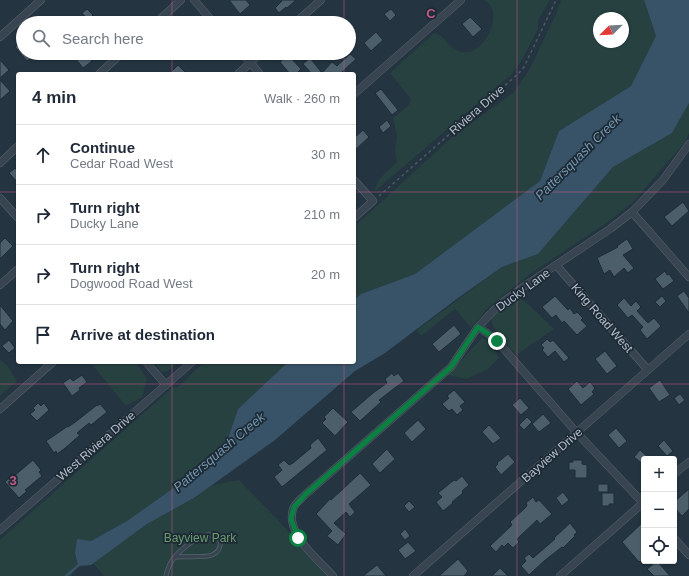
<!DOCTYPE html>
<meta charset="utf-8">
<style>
:root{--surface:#fff;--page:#f6f6f7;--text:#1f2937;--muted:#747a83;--line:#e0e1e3}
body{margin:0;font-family:Arial,sans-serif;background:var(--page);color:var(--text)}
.controls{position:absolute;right:12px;bottom:12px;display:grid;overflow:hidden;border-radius:4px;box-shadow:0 1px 3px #0004}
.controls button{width:36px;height:36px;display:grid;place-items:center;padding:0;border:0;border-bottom:1px solid var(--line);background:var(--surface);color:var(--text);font:20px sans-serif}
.compass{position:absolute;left:593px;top:12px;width:36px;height:36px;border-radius:50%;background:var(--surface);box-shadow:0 1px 3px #0004;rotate:246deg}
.stop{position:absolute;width:12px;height:12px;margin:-9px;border:3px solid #0b8043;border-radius:50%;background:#fff}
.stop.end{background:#0b8043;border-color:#fff;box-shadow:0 1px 4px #0008}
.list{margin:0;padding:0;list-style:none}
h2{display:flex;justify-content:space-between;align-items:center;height:52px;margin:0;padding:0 16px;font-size:17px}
h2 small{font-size:13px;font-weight:400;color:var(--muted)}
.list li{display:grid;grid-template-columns:26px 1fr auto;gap:12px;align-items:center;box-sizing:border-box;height:60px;padding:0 16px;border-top:1px solid var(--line)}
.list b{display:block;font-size:15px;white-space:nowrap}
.list p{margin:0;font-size:13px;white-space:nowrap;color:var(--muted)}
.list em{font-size:13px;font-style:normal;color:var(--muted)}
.icon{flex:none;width:22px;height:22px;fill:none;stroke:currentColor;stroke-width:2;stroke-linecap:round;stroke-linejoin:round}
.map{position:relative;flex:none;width:689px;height:576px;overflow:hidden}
.search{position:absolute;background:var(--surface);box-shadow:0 1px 3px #0004;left:16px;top:16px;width:340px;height:44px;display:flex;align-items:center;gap:10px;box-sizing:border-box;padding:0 14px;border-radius:22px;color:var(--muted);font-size:15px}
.panel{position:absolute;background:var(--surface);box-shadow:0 1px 3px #0004;left:16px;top:72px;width:340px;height:292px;border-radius:4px}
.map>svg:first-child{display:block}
.green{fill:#264140;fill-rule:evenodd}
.water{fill:#385367}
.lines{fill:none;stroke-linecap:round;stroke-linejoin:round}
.stream{stroke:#385367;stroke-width:2.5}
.building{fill:#4d5e6b;stroke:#1f2c37}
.lane-casing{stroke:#56636d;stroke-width:5}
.street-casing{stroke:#56636d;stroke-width:8}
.path{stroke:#445d5c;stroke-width:1.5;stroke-dasharray:3 3;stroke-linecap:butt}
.lane{stroke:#384550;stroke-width:3.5}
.street{stroke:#384550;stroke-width:7}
.route{stroke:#0b8043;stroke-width:5}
.grid{fill:none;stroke:#bd5b87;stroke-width:1;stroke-opacity:0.55}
.labels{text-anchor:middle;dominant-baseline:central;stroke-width:3.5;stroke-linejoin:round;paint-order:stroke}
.street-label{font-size:12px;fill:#b5c0ca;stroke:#1d2a35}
.park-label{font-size:12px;fill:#6b9c6f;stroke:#1d2a35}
.water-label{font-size:13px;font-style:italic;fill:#7496ae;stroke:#1d2a35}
.grid-label{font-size:13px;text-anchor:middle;font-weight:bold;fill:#bd5b87;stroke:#1d2a35;stroke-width:3.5;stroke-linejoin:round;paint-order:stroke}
</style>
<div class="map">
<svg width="689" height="576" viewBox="0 0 689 576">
<rect width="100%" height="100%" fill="#243440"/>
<path class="green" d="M484,0H550L538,20V29L522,60L511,75L375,191C375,180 389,170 397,162L395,150L397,136L393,118L409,105L411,99L390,73L434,33C437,34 440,35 442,37C450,44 449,49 462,52C481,56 500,23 491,7C490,4 486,2 484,0Z
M561,0H644L656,36L631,86L559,131L540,181L415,274L361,294L354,300V227L451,138L514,92L529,70L555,16ZM599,18H623V42H599Z
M689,103V133L685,142L635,200L612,219L530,274L490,306L471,328L455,309L421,336L417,330L502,267L538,254L613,167L672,133Z
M515,296L525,301L554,329L516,355C510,348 489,327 492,319C496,309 508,302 515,296Z
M482,338L490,341L499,358L488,369L466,379L448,375Z
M0,360L7,365L17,381L0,396Z
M90,362H136L147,379L142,397L126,406Z
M154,362H179L168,371L162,372Z
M204,362H288L238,409L223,453L127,521L91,541L75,553L78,566L71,576H0V540L172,388L178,387Z
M239,480L278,520L328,576H104L93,563L147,524L195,498L210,486L227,482Z"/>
<path class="water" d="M644,0H689V103L672,133L613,167L538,254L502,267L458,298L385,353L355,371L275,440L194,498L147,524L91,565L78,566L75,553L77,539L91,541L127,521L223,453L238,409L288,362H354V300L361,294L415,274L540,181L559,131L631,86L656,36Z"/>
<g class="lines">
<path class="stream" d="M66,576L79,565"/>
</g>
<path class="building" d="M229,0H246L250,5L240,14Z
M281,0H296L287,8L286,7L279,13L275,8L282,1Z
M87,9L93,15L88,20L82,13Z
M391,9L396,15L390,21L384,14Z
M470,17L482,29L473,37L462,24Z
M376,32L383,40L371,51L364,43Z
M23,41V53H37L27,61L15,47Z
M71,53H86L92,61L83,68Z
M163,53H173L176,57L170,61Z
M350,54L356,59L342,72L344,74H312L303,64L310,58L322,73L332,62L337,66Z
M288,55L301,69L296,74H290L280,62Z
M0,60L9,70L0,78Z
M178,65L187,74H169Z
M0,80L10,91L0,100Z
M381,89L398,110L392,115L375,93Z
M387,120L391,126L383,133L379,127Z
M363,130L369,137L354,151V138Z
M15,168L18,172V183L9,173Z
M683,202L689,211L672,226L664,217Z
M5,238L13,246L0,259V243Z
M627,239L633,249L623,255L634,268L628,273L624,268L614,277L610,270L604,274L597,258L618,247L617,246Z
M665,271L667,275L669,274L674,281L663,289L655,279Z
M684,291L689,298V313L677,296Z
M555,296L568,310L570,308L574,314L577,312L583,318L581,320L587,326L577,335L564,321L562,323L556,315L552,318L542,307Z
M662,296L666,301L660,307L655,302Z
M624,298L631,306L636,301L641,307L637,311L648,323L654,318L661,326L647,339L640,330L643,327L632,315L628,318L617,305Z
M0,305L13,321L5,330L0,324Z
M454,325L461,334L439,352L432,344Z
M547,339L550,342L553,340L569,358L564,362L555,351L548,357L542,350L544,348L541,345Z
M9,340L15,348L9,353L2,346Z
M605,351L617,366L607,374L595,359Z
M392,373L394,376L398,373L404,381L379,400L381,402L360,421L351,412L373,393L387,383L385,379Z
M82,375L87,382L79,388L80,390L72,396L63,383L70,378L73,381Z
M660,380L670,395L659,402L649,388Z
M577,381L583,388L590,382L595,388L592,392L594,394L581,405L568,389Z
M454,390L465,402L460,406L463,410L457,415L452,409L449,411L442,404L449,398L447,396Z
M680,394L685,400L679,405L674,398Z
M520,398L529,408L521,415L512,405Z
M38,403L41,406L44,403L49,410L37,421L30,414L35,410L33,408Z
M100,404L107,412L91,425L89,423L77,433L80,435L64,449L57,454L56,451L54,453L46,441L68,426V427L74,423L97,405V406Z
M333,408L348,422L335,436L322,423L326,419L324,417Z
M543,414L551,423L539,432L532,424Z
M527,417L532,422L524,430L519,425Z
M418,420L426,429L412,442L404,433Z
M489,425L501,438L493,444L482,432Z
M616,428L627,441L619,448L608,435Z
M318,438L327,450L282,487L274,477L282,470L278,465L284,460L289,465L293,463L311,448L310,445Z
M664,440L673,451L667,456L658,446Z
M387,449L395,459L380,473L372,464Z
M640,450L650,459H644V465L634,457Z
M508,454L515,462L501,475L495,467L498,464L497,463Z
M33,460L41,470L39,472L42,476L25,490L27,491L19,498L5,482L12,475L14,476Z
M573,460H582V464L587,465V478H575V470H569V462H573Z
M360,473L371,485L349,504L355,512L350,517L346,512L334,523L346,534L338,545L327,536L332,531L316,514L330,499L331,500L344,488Z
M462,476L469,485L462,491L463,493L452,502L453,503L443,511L436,502L442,497L438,493L454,480L456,481Z
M598,484H608V492H598Z
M689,489V509L682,516L674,507V502Z
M563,492L569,500L562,506L556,498Z
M602,493H614V504H609V506H602Z
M533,497L536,502L539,500L552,514L540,524L537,520L517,539L519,542L513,548L508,543L504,547L502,545L496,552L490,546L512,525L510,522L526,507L527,505L526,503Z
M409,501L415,507L409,512L404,506Z
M570,523L577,532L574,535L575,536L563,548L562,547L544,561L529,575L521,566L526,561L524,558L529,554L533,558L555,539L554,538Z
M641,524L644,528V543L641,545L644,549V565L640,561L639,562L622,542Z
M405,529L410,536L405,540L400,534Z
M408,542L416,551L405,559L398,550Z
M458,559L468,571L464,576H439Z
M657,561L670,576H654L647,569Z
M377,565L386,576H363Z
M500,568L508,576H492Z"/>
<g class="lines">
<g class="lane-casing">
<path id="lane" d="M166,576C167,572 168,568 170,564C176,553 199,532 212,535C224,537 222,551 212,555C206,558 184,556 175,557"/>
</g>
<g class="street-casing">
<path id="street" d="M194,0L214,23
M156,23L181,0
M295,23L321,0
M0,37L41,0
M242,53L260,74
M99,74L122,53
M238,74L261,53
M354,94L461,0
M0,163L18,146
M354,180L373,201L354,218
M0,198L18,218
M632,212L689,277
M556,265L648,370
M0,285L18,269
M478,327L487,333L497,341L577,433L644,504
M146,362L166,385
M0,409L53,362
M674,474L689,462
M0,530L192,362
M674,538L689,555
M333,576C318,559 285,534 293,509C295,503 302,498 306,494L451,367L478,327L499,305L526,285L610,229L632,212L663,180L689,144
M413,576L689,334
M560,576L644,502"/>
</g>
<path class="path" d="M379,196L518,74L524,67L556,0"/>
<use href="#lane" class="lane"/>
<use href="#street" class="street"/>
</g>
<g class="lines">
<path class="route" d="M298,538L291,519L294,507L306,494L451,367L478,327L487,333L497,341"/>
</g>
<path class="grid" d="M172,0V23M344,0V23M517,0V576M172,53V74M344,53V74M0,192H18M354,192H689M172,362V576M344,362V576M0,384H689"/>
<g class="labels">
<g class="street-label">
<text transform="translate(477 110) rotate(-41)">Riviera Drive</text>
<text transform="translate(523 290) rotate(-36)">Ducky Lane</text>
<text transform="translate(602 318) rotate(49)">King Road West</text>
<text transform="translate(96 446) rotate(-41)">West Riviera Drive</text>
<text transform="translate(552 455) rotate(-41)">Bayview Drive</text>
</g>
<g class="park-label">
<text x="200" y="538">Bayview Park</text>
</g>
<g class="water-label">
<text transform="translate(578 157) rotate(-45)">Pattersquash Creek</text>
<text transform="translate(219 452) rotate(-40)">Pattersquash Creek</text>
</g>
</g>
<g class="grid-label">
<text x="431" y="18">C</text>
<text x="13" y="485">3</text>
</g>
</svg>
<div class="controls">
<button>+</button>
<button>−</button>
<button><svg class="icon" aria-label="locate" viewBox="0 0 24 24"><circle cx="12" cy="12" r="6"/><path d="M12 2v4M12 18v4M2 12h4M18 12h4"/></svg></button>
</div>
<svg class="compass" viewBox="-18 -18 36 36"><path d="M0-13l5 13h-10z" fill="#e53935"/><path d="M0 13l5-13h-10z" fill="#747a83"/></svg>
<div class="stop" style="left:298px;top:538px"></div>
<div class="stop end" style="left:497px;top:341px"></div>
<div class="search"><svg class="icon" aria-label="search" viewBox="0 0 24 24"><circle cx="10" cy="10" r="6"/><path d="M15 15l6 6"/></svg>Search here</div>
<section class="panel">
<h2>4 min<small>Walk · 260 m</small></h2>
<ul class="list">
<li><svg class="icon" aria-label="ahead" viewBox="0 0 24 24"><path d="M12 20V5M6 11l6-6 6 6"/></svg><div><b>Continue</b><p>Cedar Road West</p></div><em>30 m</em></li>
<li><svg class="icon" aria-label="right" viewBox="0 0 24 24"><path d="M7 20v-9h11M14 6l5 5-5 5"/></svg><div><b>Turn right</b><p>Ducky Lane</p></div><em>210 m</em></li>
<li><svg class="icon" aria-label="right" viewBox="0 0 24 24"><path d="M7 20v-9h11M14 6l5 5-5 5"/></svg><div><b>Turn right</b><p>Dogwood Road West</p></div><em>20 m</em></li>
<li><svg class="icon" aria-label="arrive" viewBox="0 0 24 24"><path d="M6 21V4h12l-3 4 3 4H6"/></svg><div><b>Arrive at destination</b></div></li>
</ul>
</section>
</div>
